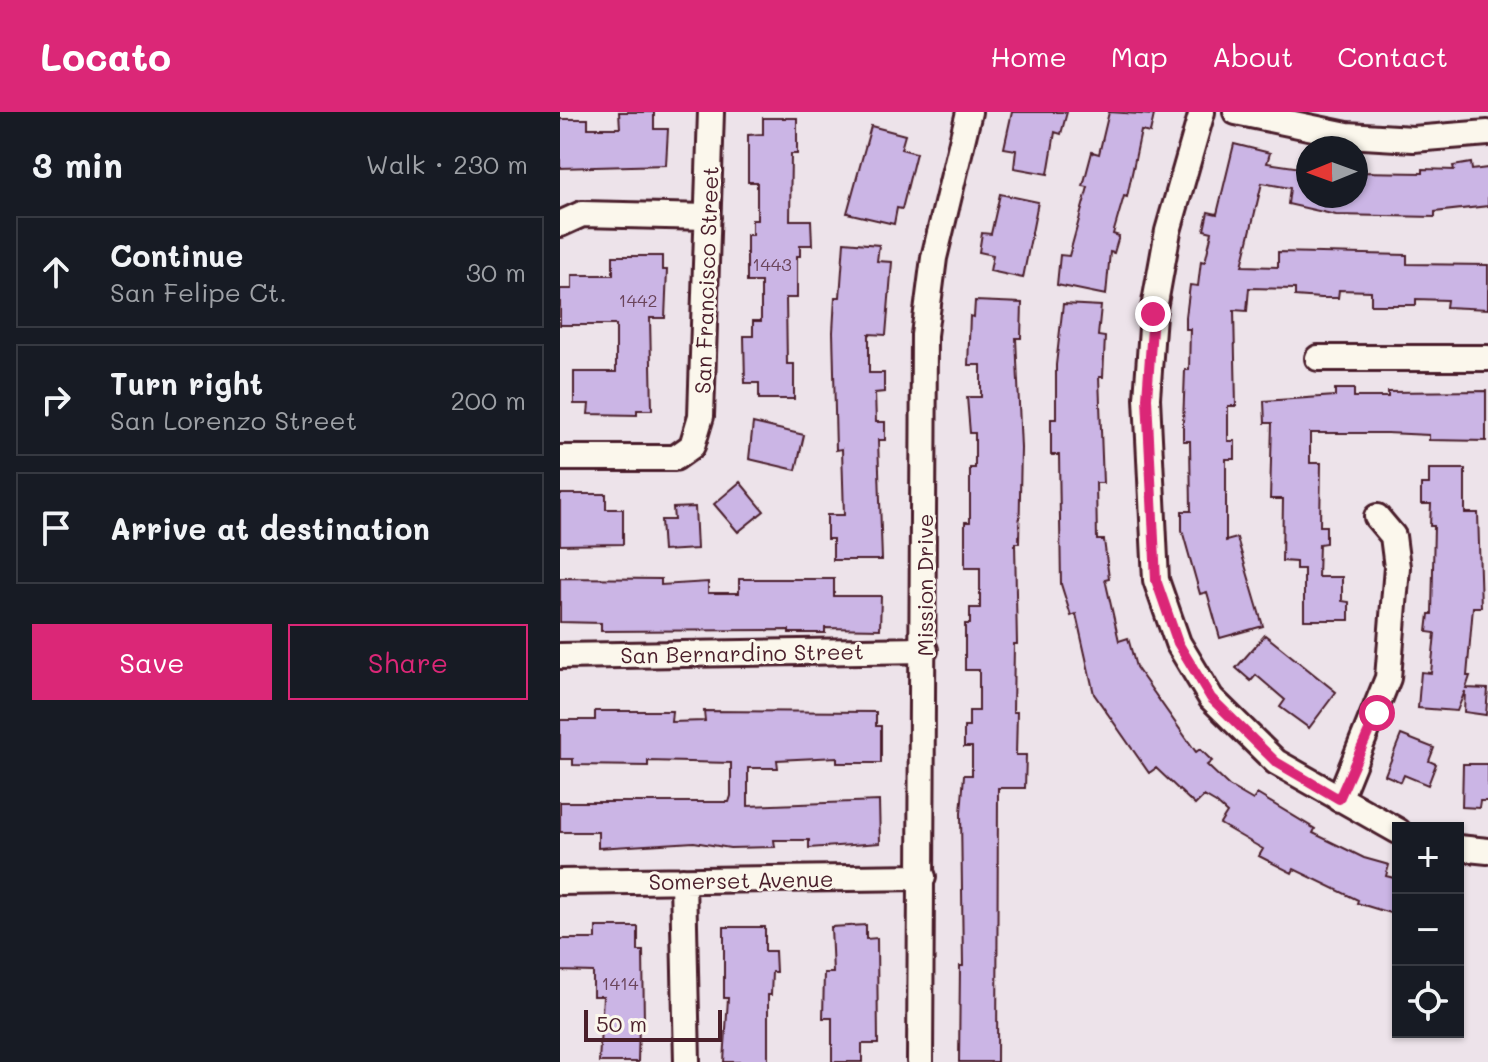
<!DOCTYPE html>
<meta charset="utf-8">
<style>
:root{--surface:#171b24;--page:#242831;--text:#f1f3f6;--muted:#9ea1a6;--line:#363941;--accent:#db2777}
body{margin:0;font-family:Mali,sans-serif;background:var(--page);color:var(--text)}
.controls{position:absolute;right:24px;bottom:24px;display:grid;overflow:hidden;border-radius:0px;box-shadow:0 2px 6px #0004}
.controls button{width:72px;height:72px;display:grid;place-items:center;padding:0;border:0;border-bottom:2px solid var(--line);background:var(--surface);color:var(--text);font:40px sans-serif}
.compass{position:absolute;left:736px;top:24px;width:72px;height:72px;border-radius:50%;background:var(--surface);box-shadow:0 2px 6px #0004;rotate:269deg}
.scale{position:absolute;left:24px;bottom:20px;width:138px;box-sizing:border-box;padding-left:8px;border:4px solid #4a1f2b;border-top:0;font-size:22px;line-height:28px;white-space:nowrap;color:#4a1f2b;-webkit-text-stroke:6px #fbf7ec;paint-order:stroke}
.stop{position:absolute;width:24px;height:24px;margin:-18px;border:6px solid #db2777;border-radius:50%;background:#fff}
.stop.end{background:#db2777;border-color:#fff;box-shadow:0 2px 8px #0008}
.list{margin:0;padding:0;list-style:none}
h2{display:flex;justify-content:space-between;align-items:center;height:104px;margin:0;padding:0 32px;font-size:34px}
h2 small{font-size:26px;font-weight:400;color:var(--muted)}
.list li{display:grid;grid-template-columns:52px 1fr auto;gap:24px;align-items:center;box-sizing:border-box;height:112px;margin:0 16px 16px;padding:0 16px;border:2px solid var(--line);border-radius:0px}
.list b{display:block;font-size:30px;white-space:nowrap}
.list p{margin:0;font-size:26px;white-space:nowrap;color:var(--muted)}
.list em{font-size:26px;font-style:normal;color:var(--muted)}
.actions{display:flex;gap:16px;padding:24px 32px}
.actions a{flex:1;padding:18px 0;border:2px solid var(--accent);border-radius:0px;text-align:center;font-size:28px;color:var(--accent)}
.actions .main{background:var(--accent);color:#fff}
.icon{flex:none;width:44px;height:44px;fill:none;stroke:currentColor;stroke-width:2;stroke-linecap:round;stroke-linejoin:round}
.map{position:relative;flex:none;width:928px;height:950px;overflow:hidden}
header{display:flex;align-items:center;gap:48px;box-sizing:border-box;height:112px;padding:0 40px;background:var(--accent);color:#fff}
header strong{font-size:38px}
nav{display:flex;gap:44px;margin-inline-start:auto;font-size:28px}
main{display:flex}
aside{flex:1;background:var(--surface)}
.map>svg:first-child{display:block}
.building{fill:#cbb5e5;stroke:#4a1f2b;stroke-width:2}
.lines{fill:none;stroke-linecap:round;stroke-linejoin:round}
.minor-casing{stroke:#4a1f2b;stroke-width:30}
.minor{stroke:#fbf7ec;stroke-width:24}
.route{stroke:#db2777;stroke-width:10}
.labels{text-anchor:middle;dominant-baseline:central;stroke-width:6;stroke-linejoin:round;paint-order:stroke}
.number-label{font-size:18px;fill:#6a445a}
.street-label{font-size:22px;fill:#4a1f2b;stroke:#fbf7ec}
</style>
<header>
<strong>Locato</strong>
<nav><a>Home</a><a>Map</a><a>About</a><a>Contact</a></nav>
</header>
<main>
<aside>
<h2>3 min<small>Walk · 230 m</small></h2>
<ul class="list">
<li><svg class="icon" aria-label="ahead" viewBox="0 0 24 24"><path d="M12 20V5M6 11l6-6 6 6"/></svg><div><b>Continue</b><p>San Felipe Ct.</p></div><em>30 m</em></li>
<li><svg class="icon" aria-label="right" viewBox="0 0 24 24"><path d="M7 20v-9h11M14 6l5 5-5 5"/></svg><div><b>Turn right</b><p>San Lorenzo Street</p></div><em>200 m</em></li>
<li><svg class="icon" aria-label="arrive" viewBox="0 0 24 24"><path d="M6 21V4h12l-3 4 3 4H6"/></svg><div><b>Arrive at destination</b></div></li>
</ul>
<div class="actions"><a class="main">Save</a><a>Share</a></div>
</aside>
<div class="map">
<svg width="928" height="950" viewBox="0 0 928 950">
<rect width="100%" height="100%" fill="#ede3ea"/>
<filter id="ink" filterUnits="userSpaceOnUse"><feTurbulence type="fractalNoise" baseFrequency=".0125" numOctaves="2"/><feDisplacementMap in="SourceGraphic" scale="16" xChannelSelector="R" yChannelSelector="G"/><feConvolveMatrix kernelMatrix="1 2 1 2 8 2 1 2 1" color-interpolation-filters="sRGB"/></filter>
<g filter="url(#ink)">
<path class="building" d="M59,0H94V17H108L106,53L0,56V7H28V16H60Z
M452,0H507L501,22L495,20L488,62L454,56L456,38L444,36Z
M549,0L594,3L590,21L581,19L567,85L564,84L553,122L559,124L554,141L550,140L546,183L497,173L500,143L509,144L528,75L523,74L532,40L539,42Z
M203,6H237V42H231L230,108H251L252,133H240V144H237V186H226L227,252H234V287H199V271H185L184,224H193V209H201V170H187V123H192V108H197V70H188V23L203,22Z
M311,14L345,23L341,37L356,41L342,97L337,96L334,112L287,101Z
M674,32L710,41L707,51L748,57V84H796V60L863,61V57L894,58L893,54L911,51L912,58L928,56V94L875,100V105L776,103L728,92L730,76L702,71L682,154L718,155V140L847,143V152L928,153V197L886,195L887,188L856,187V193H811V179L779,178L778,186H761L735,184V177L689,176L687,199L674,198L676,294H668V329H675V347H666V429L677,426L703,514L660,526L647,480L640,482L622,418V399H631L630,329H623V312L625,258H629L630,217H626V205L630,173L638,174L641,149L645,150L652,120L644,118L648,100L657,102Z
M440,82L478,90L463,166L430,159L433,143L419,140L422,121L431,122Z
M284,130L319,133L317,149L332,150L326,223L309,222V261H324V280L315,281L316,310H325V328H318L322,448H273V427H267V403H284L282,337L276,338L273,220L275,185H280Z
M53,144H102V158H107L105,206H90L92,298H77V303L28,302L29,292H14V260H56V213H0V177H12V163H53Z
M415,189L462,191L461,226H456L461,336L459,431H455L457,532H454L453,600H457L456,643H466L465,676H438L437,950H399L400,854H403L401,701L404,663H412V635H404V615H409V599H419V558H405V512H410V496H420V456H405V410H410V356H415V321H410L407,285H421V253H408L410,204L414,205Z
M503,192L541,194L538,224L545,225L543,265H539L543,371H536L537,428H544L549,466L545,467L559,529L568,526L576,555L636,640L640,637L652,649L647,653L669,674L693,688L697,682L755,717L753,721L804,746L829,753L826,764L838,767V790L833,789L830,801L797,791L798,788L734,757L732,761L699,744L703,737L660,712L667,701L656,691L644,684L635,693L596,656L589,661L534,582L516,502L511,504L501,472L499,343H491V307H496V253Z
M775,277H794V285H828V280L926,279V329L869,328V323L827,321H750V351H761L760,414H766V431L759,432L758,465H782V489L789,490V508H744V457H736V450L722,449L723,387H710L712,311H705L704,289L775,284Z
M193,311L244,323L236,358L189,347Z
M869,357H905V401H918L921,495H913L907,564H910L906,576L928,577L926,603L904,600L905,579L897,599L858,596L861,560L871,561L875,521L867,520L869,502H872L874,414H870L871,392H861V372H869Z
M180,370L204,399L178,420L154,392Z
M0,382H46V397H63V432L0,433Z
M135,395L137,437L103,439L101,408H114L113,396Z
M0,466L101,467V473L148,470V481H179V467H274V484H321L320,517L265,516V521H229V518L41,519V511L0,510Z
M705,523L776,580L749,616L720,595L725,588L696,563L691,569L676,556Z
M35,599H112L111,610L145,609L144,599L316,600V614H321V651H277V645L217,648L218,656H188V694L319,689L320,731L249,736V728H214L215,735L170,736L134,730L38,736V720H0V690H169L171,684V651L88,649V654L13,653V647H0V608H35Z
M841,623L874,636L869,649L876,652L868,673L844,663L841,670L825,663Z
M903,652H928V689H920L919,696L902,695Z
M306,813V827L317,826L318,932H302V950H272V906H263L264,861H273L271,815Z
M36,815H78V839H83L84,910H79L78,950H39L43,884H33V860L0,859V827H36Z
M164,815H205V839H215L216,860H212L211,883H208V950H164L168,886H164Z"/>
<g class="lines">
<g class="minor-casing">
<path id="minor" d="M642,0L608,119L593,202L587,286L596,468L618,531L651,586L716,650L838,719
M676,0L787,23L853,27L928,21
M0,112L22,102L148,105
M758,246H928
M0,346H115L132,334L141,304L151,0
M0,544L365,538
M779,687L828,566L837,455L833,424L817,405
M898,736L928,739
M123,768L127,950
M0,770L363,765
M360,950L364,223L374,146L409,0"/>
</g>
<use href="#minor" class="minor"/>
</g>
</g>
<g class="lines" filter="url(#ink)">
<path class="route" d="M593,202L587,286L596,468L618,531L651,586L716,650L779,687L817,601"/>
</g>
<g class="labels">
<g class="number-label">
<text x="212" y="152">1443</text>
<text x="78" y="188">1442</text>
<text x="60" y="871">1414</text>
</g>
<g class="street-label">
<text transform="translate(146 168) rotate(-88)">San Francisco Street</text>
<text transform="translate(364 473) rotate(-90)">Mission Drive</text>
<text transform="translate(182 541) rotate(-1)">San Bernardino Street</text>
<text transform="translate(181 768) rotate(-1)">Somerset Avenue</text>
</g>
</g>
</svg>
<div class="controls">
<button>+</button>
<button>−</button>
<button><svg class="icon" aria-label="locate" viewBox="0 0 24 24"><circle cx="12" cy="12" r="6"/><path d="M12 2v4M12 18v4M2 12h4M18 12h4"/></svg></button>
</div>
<svg class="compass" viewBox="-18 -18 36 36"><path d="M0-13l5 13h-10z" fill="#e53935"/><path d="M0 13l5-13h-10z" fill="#9ea1a6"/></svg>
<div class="scale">50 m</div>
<div class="stop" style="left:817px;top:601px"></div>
<div class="stop end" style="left:593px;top:202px"></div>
</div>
</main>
